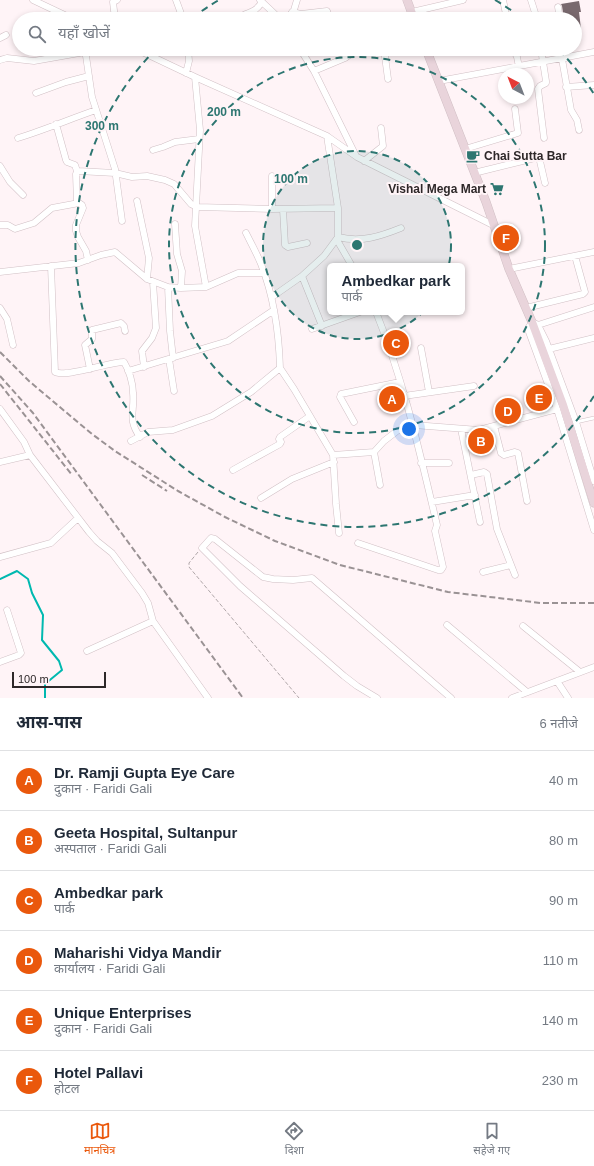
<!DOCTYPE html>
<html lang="hi">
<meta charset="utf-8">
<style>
:root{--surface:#fff;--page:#f2f2f3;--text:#1f2937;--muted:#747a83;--line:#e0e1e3;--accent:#ea580c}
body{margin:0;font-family:Helvetica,"Noto Sans Devanagari",sans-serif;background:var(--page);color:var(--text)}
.compass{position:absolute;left:498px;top:68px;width:36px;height:36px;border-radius:50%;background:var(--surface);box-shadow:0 2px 6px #0003;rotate:318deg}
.scale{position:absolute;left:12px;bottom:10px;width:94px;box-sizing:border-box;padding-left:4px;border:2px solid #2e2829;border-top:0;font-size:11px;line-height:14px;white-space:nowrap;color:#2e2829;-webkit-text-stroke:3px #fff4f7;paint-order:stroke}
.you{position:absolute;left:409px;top:429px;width:14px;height:14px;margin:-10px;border:3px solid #fff;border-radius:50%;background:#1a73e8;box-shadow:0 0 0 6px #1a73e833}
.badge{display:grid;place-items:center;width:26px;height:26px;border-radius:50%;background:var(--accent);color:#fff;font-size:13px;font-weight:700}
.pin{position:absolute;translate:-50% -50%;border:2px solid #fff;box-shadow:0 1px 4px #0006}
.popup{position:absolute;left:327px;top:263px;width:138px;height:52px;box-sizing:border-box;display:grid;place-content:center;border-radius:6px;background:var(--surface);filter:drop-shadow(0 1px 3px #0005);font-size:13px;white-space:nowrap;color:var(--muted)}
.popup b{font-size:15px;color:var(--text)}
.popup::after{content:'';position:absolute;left:50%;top:100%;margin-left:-8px;border:8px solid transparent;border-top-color:var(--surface)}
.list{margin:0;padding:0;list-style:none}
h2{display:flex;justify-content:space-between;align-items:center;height:52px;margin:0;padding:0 16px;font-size:17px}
h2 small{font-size:13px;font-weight:400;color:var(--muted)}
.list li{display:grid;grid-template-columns:26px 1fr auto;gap:12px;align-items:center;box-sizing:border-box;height:60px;padding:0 16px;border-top:1px solid var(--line)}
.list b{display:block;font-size:15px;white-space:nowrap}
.list p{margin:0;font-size:13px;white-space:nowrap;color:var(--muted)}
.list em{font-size:13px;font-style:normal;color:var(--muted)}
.icon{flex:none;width:22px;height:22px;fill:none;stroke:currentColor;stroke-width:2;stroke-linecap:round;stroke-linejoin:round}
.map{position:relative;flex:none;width:594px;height:698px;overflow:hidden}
.search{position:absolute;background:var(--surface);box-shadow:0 2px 6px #0003;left:12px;right:12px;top:12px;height:44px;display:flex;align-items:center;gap:10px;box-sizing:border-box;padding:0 14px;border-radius:22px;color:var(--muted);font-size:15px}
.sheet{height:412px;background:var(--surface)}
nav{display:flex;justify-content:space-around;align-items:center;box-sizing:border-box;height:56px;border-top:1px solid var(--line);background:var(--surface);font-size:11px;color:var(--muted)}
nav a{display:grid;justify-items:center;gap:2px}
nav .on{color:var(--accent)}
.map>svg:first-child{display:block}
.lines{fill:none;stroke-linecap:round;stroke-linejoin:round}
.stream{stroke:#00b9b0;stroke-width:2}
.building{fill:#79696e}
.lane-casing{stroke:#d1c0c5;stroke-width:4}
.street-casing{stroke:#d1c0c5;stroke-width:7}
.secondary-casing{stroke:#d1c0c5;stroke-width:9}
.path{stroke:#b0a7a9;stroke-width:1;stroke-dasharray:4 2;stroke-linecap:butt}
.lane{stroke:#fff;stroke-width:3}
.street{stroke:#fff;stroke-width:6}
.secondary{stroke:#e9d4db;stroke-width:8}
.rail{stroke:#9a9294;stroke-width:2;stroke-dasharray:6 3;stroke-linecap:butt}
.ring{fill:none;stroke:#2d7671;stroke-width:2;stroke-dasharray:7 5}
.labels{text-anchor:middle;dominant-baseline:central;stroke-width:4;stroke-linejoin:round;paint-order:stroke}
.poi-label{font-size:12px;font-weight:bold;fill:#2e2829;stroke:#fff4f7;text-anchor:start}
.centre{fill:#2d7671;stroke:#fff4f7;stroke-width:2}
.ring-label{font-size:12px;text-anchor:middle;font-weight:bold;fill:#2d7671;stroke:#fff4f7;stroke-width:4;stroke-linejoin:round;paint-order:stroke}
</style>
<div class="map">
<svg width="594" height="698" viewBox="0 0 594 698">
<rect width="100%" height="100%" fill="#fff4f7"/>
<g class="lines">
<path class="stream" d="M0,579L17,571L28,579L32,593L43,615L42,640L59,661L62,670L45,684V698"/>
</g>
<path class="building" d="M579,1L581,12H579L581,29L575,30V19H564L562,6L561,4Z
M484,435V440L493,438L494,443L480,446L477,441L479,440L478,436Z"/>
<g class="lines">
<g class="lane-casing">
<path id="lane" d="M576,422L594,418"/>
</g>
<g class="street-casing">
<path id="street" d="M33,0L73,19
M176,0L183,19
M260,0L280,19
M503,0L507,19
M531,0L537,19
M558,7L560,19
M292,12L301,14L327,11L330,19
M412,12L463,0
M115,19L113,2L117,0
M238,19C247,10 253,16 262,2
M287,19L294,10L297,0
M0,38L6,35
M85,49L92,97L115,169L122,221
M136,49L195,77L327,136L357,157L493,225
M300,49L314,71L356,156
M384,49L388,79
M513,49L517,57L519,67
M541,49L546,81V83L540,86L538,89L544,138
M565,49L566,58
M562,59L571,110L577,120L579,130
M0,60L7,58L34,61L85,52
M314,71L345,58L358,49
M186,73L189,61L188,49
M195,77L200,130L195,226L206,287
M439,81L594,52
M566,87L594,85
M36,93L66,82L89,76
M56,124L66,160L67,162L75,165L77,171
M18,138C44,130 70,119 96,110
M465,149L518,133L515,109
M153,150L163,147L175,142L199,139
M364,161L383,146L381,128
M0,166L10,182L23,195
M474,173L539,157L545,183
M137,201L149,258L147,279
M77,203L76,174L78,171L115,173L132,177L147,176L165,180L174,184L191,204L197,207L272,209L338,208
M272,209V176
M283,209L285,245L288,247L307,243
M175,224L177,254L182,271L181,288
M0,225H8L15,229L34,223L52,208L79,203L82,205L83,208L76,225V231L78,237L86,251L88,260
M338,237C361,243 381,236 401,228
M337,240L352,266
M51,266L55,372C65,378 109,362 124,362C129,370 133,383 133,393C135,411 127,419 140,437
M509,269L594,252
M0,272L79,263L101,255L115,252L147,279L168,287L181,288L206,287L238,273H264
M302,276L322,326
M168,287L170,331L173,358
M272,297L302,276L324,256L338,237V208L327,136
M0,308L7,319L13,345
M526,308L583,294L585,292L575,256
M538,325L594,307
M312,329L360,312
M421,348L429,392
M549,349L594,338
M169,359L174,391
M144,367L142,351L152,338L156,328L153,282
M280,368L294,389L333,455L336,504L339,533
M90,369L85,345L92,339V330L121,323L124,326L125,331
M128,371L228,341L274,310
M404,396L474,386
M0,409L24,442L30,455L89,532L97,541L112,553L142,593L148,603L153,621L208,698
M354,422L340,397L341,394L400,382
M494,426L501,453L504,455L515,452L518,453L527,501
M461,429L480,522
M131,441L148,432L173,430L212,416L251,392L280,368C279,333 274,297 261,264C257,254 251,243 246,233
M333,455L374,452
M0,462L30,455
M421,463H449
M233,470L280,444L281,442L279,439L280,437L310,416
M471,475L484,472L487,474L497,529L515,575
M594,481L576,422L546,341L538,325L532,322L529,327V332L557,409L594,530
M380,485L374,452L384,441L397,431L414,425L479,430L557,409
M261,498L292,479L334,462
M432,502L475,495
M358,543L438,570H441L443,567L435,531L437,525C420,454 404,381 376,312
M0,557L51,543L78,518
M483,572L511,565
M447,625L527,692
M523,626L580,672
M87,651L153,621
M0,662L19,655L21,653L7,610
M557,681L568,698
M377,698L357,686L344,676L240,586L202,548L211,538L215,539L263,577L273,579L293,580L312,578L451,698
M512,698L594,667"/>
</g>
<g class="secondary-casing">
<path id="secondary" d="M407,0L414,19
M426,49L486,202L509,269L532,322L563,405L594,503"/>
</g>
<path class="path" d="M198,552L189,563V567L299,698"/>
<use href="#lane" class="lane"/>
<use href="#street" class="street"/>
<use href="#secondary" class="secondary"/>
<path class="rail" d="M0,352L29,381L55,403L92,434L115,451L178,491L225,517L275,541L340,565L448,592L541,603H594
M0,376L33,413L243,698
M0,384L72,475
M142,475L167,491"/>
</g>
<circle cx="357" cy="245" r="94" fill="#2d7671" fill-opacity=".12"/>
<g class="ring">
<circle cx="357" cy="245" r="94"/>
<circle cx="357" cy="245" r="188"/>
<path d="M594 396A281 281 0 1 1 155 50M192 18A281 281 0 0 1 219 0M495 0A281 281 0 0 1 522 18M559 50A281 281 0 0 1 594 94"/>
</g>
<defs>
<g id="cafe-bare" transform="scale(1.08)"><path d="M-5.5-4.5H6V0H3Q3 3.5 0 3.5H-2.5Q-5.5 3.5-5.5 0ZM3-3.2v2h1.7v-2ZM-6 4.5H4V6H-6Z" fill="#2d7671" stroke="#fff4f7" stroke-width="2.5" paint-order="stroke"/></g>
<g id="supermarket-bare" transform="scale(1.08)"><path d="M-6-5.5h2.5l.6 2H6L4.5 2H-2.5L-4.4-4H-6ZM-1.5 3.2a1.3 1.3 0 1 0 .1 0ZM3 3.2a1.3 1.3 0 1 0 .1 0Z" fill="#2d7671" stroke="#fff4f7" stroke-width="2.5" paint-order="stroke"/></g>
</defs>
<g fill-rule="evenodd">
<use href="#cafe-bare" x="473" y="156"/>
<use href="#supermarket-bare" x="497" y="189"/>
</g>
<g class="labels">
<g class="poi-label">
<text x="484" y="156">Chai Sutta Bar</text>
<text x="486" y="189" text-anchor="end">Vishal Mega Mart</text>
</g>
</g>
<circle cx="357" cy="245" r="6" class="centre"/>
<g class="ring-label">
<text x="224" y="116">200 m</text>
<text x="102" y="130">300 m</text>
<text x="291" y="183">100 m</text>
</g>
</svg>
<svg class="compass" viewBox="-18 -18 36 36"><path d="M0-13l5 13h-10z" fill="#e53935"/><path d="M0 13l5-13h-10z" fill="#747a83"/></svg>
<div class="scale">100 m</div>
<div class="you"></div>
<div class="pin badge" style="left:392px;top:399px">A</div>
<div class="pin badge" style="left:481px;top:441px">B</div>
<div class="pin badge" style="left:396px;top:343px">C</div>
<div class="popup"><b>Ambedkar park</b>पार्क</div>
<div class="pin badge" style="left:508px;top:411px">D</div>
<div class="pin badge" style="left:539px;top:398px">E</div>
<div class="pin badge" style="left:506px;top:238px">F</div>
<div class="search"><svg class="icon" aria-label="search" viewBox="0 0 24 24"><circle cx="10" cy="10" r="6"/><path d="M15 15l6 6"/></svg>यहाँ खोजें</div>
</div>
<section class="sheet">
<h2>आस-पास<small>6 नतीजे</small></h2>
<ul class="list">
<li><span class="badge">A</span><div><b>Dr. Ramji Gupta Eye Care</b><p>दुकान · Faridi Gali</p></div><em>40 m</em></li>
<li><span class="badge">B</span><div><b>Geeta Hospital, Sultanpur</b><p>अस्पताल · Faridi Gali</p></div><em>80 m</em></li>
<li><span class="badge">C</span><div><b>Ambedkar park</b><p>पार्क</p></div><em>90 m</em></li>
<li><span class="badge">D</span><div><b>Maharishi Vidya Mandir</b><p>कार्यालय · Faridi Gali</p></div><em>110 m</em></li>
<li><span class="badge">E</span><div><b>Unique Enterprises</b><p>दुकान · Faridi Gali</p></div><em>140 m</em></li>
<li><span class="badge">F</span><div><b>Hotel Pallavi</b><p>होटल</p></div><em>230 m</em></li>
</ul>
</section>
<nav>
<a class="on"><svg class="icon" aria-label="map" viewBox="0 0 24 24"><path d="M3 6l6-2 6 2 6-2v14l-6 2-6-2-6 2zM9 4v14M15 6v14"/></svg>मानचित्र</a>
<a><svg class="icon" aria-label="directions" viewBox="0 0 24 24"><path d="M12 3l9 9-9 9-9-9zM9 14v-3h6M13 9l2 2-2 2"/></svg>दिशा</a>
<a><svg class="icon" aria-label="saved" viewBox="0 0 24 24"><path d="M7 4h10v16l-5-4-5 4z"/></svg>सहेजे गए</a>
</nav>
